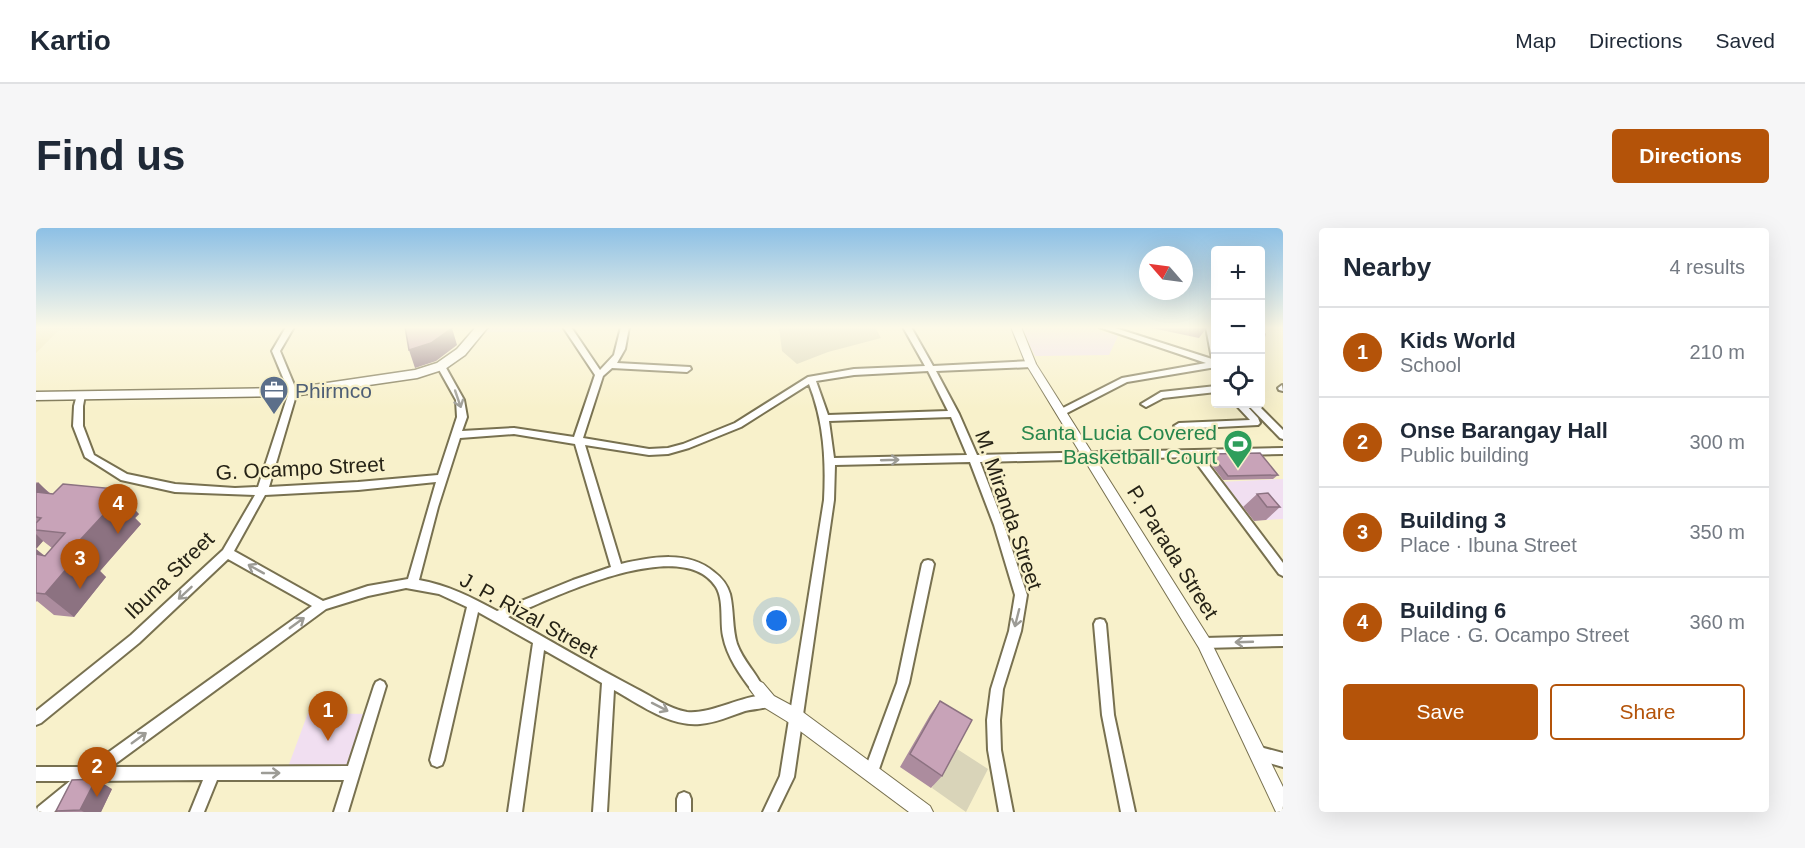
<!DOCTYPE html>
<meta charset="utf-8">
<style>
:root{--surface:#fff;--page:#f6f6f7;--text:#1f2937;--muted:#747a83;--line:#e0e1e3;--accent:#b45309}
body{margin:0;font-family:Arial,sans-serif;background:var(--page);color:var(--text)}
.controls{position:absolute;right:18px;top:18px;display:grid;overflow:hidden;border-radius:6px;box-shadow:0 6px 24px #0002}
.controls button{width:54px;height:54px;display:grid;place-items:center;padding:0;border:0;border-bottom:2px solid var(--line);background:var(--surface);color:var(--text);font:30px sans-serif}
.compass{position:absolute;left:1103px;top:18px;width:54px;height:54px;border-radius:50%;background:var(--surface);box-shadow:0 6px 24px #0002;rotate:298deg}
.you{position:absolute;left:741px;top:393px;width:21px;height:21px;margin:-15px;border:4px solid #fff;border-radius:50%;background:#1a73e8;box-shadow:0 0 0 9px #1a73e833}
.badge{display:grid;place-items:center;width:39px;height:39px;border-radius:50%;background:var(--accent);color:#fff;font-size:20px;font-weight:700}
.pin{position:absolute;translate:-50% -50px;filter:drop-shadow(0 2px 3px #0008)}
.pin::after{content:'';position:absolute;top:32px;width:21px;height:18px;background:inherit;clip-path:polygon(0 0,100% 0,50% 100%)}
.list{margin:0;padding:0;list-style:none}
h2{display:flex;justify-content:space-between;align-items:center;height:78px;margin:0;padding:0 24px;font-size:26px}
h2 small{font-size:20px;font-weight:400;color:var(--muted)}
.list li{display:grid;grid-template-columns:39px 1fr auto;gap:18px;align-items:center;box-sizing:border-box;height:90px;padding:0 24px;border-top:2px solid var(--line)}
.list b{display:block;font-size:22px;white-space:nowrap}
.list p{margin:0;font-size:20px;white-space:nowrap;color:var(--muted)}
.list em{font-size:20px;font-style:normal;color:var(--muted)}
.actions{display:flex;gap:12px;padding:18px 24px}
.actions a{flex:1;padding:14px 0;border:2px solid var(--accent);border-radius:6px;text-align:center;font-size:21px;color:var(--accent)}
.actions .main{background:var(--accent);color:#fff}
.icon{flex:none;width:33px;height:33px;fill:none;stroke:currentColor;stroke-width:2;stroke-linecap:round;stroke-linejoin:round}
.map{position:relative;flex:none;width:1247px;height:584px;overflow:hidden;border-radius:6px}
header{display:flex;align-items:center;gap:36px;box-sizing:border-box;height:84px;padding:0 30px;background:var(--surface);border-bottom:2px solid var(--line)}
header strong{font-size:28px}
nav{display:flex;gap:33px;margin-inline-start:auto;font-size:21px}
.intro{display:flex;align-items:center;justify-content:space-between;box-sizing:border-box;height:144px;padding:0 36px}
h1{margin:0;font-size:42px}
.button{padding:15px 27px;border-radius:6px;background:var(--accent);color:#fff;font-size:21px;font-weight:700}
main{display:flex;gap:36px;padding:0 36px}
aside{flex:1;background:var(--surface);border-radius:6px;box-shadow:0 6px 24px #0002}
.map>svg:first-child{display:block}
.built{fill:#efe6ba}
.education{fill:#f1dff1}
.green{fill:#d9d4b9}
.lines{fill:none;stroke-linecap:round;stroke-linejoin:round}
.minor-casing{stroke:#787150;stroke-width:4}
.tertiary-casing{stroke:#787150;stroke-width:2}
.secondary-casing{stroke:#787150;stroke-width:3}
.minor{fill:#fff;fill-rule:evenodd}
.tertiary{fill:#fff;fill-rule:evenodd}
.secondary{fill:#fff;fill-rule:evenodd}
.wall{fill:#ac8c9e}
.shaded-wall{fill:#8c7281}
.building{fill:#c8a3b8;stroke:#8c7281;stroke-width:1.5}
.oneway{stroke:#9d9c96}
.labels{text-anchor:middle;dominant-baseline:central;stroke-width:5;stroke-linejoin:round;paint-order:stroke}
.service-label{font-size:21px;fill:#4e5e75;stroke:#f8f1cb;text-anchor:start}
.leisure-label{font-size:21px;fill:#27864d;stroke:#f8f1cb;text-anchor:end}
.street-label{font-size:21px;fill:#262316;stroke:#f8f1cb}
</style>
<header>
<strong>Kartio</strong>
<nav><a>Map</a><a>Directions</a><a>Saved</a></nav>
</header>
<div class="intro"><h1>Find us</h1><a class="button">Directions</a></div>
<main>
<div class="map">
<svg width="1247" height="584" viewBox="0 0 1247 584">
<rect width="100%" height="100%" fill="#f8f1cb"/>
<path class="built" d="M0,99H90L23,102L0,125Z"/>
<path class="education" d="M451,99H523L525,104H448Z
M985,99H1053L1082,108L1073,127L999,128Z
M1247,251V291L1230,292L1219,278L1203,279L1183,254Z
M272,485L331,486L314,540L252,539Z"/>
<path class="green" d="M743,99H839L845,110L792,124L761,136L746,123Z
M918,519L952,541L930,584L896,560Z"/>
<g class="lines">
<g class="minor-casing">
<path id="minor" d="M250,99H258L244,123L261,164L233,259L322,254L402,247L421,189L420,172L401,138L405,135L409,138L428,172L431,189L426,203L478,200L538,209L559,147L527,99H535L564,142L578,127L585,99H593L589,121L581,135L654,139L655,141L651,144L576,140L567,148L547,210L613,221L632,220L647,216L699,195L772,149L818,141L889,138L867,99H875L897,138L995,133L999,136L995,139L900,143L923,186L941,227L1247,220V226L1166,228L1247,335V348L1243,346L1156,229L944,234L968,297L991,367L985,403L967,461L964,492L965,522L977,584H963L952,522L951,492L955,461L973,403L979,367L958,297L934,234L799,237L798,272L758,549L741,584H727L744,548L788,272C790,232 788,194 773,156L705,199L653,220L632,226L613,227L549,217L585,336C616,329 652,322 678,344C686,350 691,356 694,366C698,383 696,400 701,416C707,433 720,444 727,460L725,464L721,466L717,464C704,447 691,429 687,408C684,393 688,372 680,359C646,305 514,371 472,389C515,413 557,438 601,461C617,469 633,481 651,484C677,487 717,461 737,469L738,473L737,477C728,481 718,481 709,483C694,488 680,495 664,496C634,499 603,476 578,462L571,584H557L566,455L508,422L486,584H472L497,415L442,384L408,532L406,537L401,539L396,537L394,532L431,379L403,366L370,360L332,368L290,381L75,539L312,538L338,458L340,454L344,452L348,454L350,458L312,584H298L308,552H181L168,584H154L167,552L56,553L18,584H0L2,579L34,553H0V539H52L276,378L192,331L103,415L5,495L0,497V483L95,407L187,322L219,267L139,264L85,252L49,229L37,198L38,178L41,167L45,164L49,167L47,178V198L58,227L91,246L139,256L199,260L222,259L253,164L236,123ZM892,143L912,183L792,187L780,153L818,147ZM915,189L931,227L798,230L793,193ZM478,206L539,216L575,339L537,352L461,383C437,370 412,357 383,352L402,279L424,210ZM400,254L372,351L332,358L287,373L198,323L229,267L322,262Z
M1063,99H1076L1176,131L1170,99H1178L1180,139L1091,154L1029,186H1023L1021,184L1023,182L1086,150L1170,135Z
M1246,157L1247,163L1243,162L1242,160Z
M1180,158V164L1127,170L1110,179L1105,176L1125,164Z
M1199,176H1209L1222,190L1224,195L1222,197L1143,201L1138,198L1143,195L1214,192Z
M1211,176H1221L1247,202V211L1244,210Z
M892,332L896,333L898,336L873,455L842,544L840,549L835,551L830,549L828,544L861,455L886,336L888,333Z
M1064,391L1068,392L1070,396L1078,487L1099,584H1085L1066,487L1058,396L1060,392Z
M1247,408V418L1168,420L1164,419L1162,415L1164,411L1168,410Z
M1224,519L1247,525V539L1219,531L1217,526L1219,521Z
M648,564L653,566L655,571V584H641V571L643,566Z"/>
</g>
<g class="tertiary-casing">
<path id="tertiary" d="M975,99H985L1000,136L1173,410L1247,559V584H1240L1163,420L990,136Z
M721,452L727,455L738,468L764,482L894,578L897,584H873L752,494L726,478L713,460L715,455Z"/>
</g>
<g class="secondary-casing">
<path id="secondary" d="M440,99H452L429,127L409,141L381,150L257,168L0,172V164L257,160L379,142L401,135L421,121Z"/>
</g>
<use href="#minor" class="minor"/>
<use href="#tertiary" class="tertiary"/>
<use href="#secondary" class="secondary"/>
</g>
<path class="wall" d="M1111,99H1171L1163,110Z
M1175,226L1242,247L1237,251L1187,252L1171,231Z
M0,254L14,265L103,286L99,290L105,296L64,343L70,349L38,389L18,387L1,373L0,374V321L9,328L16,320L7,313L0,321Z
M1221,266L1244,279L1230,292L1218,293L1207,279Z
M904,473L906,548L895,560L864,539L894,487Z
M76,561L65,584H23L20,583Z"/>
<path class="shaded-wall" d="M416,100L421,117L400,133L379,140L373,122Z
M2,254L27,279L0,269V256Z
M80,261L103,286L99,290L105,296L64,343L70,349L38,389L9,366L33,324L72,270Z
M0,306L7,313L0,321Z
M0,321L20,338L0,340Z
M60,551L76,561L65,584H48L44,582Z"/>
<path class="building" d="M369,99H414L416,100L395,115L373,122Z
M1224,105L1229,106L1227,114L1224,113Z
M1224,225L1242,247L1192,248L1175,226Z
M27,256L80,261L72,270L82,271L33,324L44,325L9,366L0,365V326L9,328L29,305L0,302V295L5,290L0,289V264L17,266Z
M1232,265L1244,279H1231L1221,266Z
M904,473L936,492L906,548L874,526Z
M60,551L44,582L20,583L36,552Z"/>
<defs><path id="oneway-shaft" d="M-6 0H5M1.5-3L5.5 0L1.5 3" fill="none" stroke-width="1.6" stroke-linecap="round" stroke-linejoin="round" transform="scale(1.5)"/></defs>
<g class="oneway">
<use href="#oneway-shaft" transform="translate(422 171) rotate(71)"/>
<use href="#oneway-shaft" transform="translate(854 232) rotate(-2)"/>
<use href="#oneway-shaft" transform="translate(220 341) rotate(-151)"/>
<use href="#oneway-shaft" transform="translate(149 365) rotate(137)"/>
<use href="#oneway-shaft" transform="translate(981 390) rotate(104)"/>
<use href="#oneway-shaft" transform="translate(261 395) rotate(-36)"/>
<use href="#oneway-shaft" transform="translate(1208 414) rotate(178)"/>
<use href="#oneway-shaft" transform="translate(624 479) rotate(27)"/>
<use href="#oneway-shaft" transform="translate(103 510) rotate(-36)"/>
<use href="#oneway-shaft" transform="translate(235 545)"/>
</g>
<linearGradient id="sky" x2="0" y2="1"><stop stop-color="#8dc0e5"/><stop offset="0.55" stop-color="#fcf9e8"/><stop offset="1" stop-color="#fcf9e8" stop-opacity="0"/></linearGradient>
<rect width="1247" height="181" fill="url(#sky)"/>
<defs>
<g id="office-pin" transform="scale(1.5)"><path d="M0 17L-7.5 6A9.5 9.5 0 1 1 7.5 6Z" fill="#5c6f8a" stroke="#f8f1cb"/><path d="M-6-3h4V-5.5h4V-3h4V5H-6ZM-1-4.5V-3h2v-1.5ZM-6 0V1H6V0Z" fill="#fff"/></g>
<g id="stadium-pin" transform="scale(1.5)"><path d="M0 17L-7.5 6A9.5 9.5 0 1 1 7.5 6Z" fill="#2e9e5b" stroke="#f8f1cb"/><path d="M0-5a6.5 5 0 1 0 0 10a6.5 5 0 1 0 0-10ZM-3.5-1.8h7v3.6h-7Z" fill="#fff"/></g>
</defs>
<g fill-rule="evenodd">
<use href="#office-pin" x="238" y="162"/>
<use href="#stadium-pin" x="1202" y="216"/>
</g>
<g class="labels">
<g class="service-label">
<text x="259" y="162">Phirmco</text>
</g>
<g class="leisure-label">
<text x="1181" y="204">Santa Lucia Covered<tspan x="1181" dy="24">Basketball Court</tspan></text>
</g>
<g class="street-label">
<text transform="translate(264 240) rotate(-3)">G. Ocampo Street</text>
<text transform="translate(973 282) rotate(71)">M. Miranda Street</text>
<text transform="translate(1137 324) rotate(58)">P. Parada Street</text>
<text transform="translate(133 347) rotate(-44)">Ibuna Street</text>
<text transform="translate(493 387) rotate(29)">J. P. Rizal Street</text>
</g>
</g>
</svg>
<div class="controls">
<button>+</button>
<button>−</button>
<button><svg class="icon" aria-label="locate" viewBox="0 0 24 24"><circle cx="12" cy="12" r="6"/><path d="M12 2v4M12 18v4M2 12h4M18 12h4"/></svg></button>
</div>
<svg class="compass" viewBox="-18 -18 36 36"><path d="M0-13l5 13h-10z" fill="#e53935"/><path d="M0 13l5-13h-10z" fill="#747a83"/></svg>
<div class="you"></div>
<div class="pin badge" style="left:292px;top:513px">1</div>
<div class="pin badge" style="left:61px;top:569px">2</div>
<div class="pin badge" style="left:44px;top:361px">3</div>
<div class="pin badge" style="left:82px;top:306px">4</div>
</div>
<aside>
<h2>Nearby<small>4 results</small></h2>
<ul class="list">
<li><span class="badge">1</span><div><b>Kids World</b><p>School</p></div><em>210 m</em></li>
<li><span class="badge">2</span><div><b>Onse Barangay Hall</b><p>Public building</p></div><em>300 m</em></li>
<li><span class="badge">3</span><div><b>Building 3</b><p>Place · Ibuna Street</p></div><em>350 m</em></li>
<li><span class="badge">4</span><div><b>Building 6</b><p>Place · G. Ocampo Street</p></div><em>360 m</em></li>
</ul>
<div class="actions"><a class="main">Save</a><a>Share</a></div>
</aside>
</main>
